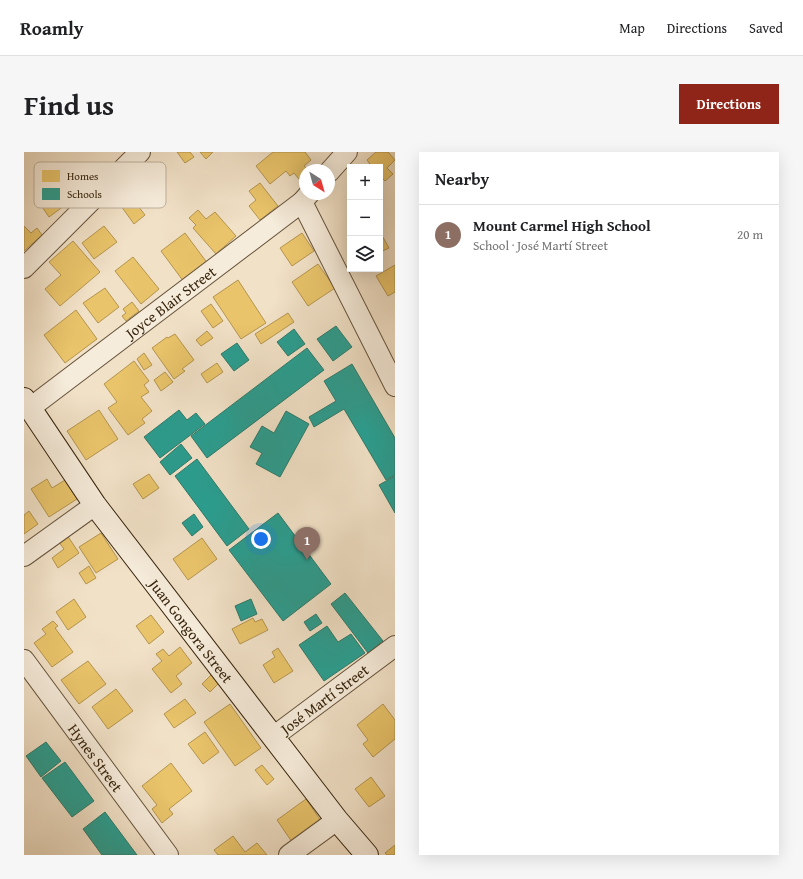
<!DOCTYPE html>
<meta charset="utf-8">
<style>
:root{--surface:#fff;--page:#f6f6f6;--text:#202124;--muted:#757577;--line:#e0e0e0;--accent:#8f2418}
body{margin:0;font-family:"Gentium Book Plus",serif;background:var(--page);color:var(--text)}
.controls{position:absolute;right:12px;top:12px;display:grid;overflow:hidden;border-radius:0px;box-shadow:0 4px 16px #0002}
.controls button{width:36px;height:36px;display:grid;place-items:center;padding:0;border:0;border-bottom:1px solid var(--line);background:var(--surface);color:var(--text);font:20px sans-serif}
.compass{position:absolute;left:275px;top:12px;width:36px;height:36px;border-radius:50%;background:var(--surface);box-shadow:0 4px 16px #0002;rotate:143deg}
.you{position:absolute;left:237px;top:387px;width:14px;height:14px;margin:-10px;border:3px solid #fff;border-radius:50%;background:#1a73e8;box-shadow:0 0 0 6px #1a73e833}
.badge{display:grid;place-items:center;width:26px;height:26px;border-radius:50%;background:var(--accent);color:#fff;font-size:13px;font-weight:700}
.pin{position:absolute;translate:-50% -33px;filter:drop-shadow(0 1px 2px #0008)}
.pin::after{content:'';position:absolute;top:21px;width:14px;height:12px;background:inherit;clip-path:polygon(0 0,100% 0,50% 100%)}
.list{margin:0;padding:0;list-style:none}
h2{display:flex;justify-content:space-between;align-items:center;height:52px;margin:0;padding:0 16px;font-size:17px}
h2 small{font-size:13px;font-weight:400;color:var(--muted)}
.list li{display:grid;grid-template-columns:26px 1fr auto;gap:12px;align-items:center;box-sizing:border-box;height:60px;padding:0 16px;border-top:1px solid var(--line)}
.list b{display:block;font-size:15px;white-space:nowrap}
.list p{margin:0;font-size:13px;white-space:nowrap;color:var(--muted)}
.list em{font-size:13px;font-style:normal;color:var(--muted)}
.icon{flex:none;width:22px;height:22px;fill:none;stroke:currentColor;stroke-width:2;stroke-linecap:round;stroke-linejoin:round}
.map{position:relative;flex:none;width:371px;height:703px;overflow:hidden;border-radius:0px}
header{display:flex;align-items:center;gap:24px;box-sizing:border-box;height:56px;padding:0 20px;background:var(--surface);border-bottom:1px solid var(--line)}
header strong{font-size:19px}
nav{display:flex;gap:22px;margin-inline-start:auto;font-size:14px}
.intro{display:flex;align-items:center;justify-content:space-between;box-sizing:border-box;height:96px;padding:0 24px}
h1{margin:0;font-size:28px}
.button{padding:10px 18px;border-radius:0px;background:var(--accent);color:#fff;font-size:14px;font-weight:700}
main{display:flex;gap:24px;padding:0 24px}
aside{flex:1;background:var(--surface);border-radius:0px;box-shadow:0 4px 16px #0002}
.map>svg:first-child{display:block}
.homes{fill:#e9c46a;stroke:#b4944e}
.schools{fill:#2a9d8f;stroke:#2e7968}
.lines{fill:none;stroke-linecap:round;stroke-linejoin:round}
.street-casing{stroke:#66533b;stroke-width:22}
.secondary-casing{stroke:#37240c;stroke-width:24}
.street{stroke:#f6ecdb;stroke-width:20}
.secondary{stroke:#f6ecdb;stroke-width:22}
.labels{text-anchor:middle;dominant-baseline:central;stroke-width:4;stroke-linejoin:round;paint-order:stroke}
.street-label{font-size:15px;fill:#37240c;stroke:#f6ecdb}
.key{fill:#f6ecdb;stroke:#bdb09d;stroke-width:1}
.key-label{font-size:11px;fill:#37240c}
</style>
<header>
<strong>Roamly</strong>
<nav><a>Map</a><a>Directions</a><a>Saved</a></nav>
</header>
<div class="intro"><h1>Find us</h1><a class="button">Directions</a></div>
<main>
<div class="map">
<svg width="371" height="703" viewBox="0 0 371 703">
<rect width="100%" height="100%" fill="#f1e1c7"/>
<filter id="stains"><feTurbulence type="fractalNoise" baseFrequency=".005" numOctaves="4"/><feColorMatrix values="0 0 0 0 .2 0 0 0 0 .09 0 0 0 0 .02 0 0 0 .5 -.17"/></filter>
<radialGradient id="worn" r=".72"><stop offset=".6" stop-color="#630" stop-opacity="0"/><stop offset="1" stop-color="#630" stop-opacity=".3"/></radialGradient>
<path class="homes" d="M153,0H166L170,5L161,11Z
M176,0H189L182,7Z
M249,0H281L287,8L280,14L284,18H281V22L275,27L270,21L266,24L262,19L246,32L232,14Z
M352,0H364L371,8L363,16L369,22L361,29L356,24V15H348L343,8Z
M32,27L48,48L25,65L10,43Z
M236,31L254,54L236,68L225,54L232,48L225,39Z
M108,46L121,63L110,72L97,54Z
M174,58L182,67L191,60L212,84L192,102L169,76L172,73L165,66Z
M0,74L7,81L13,76L18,83L0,99Z
M80,74L93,90L70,107L58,91Z
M356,80L365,96L356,100Z
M161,81L184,112L160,130L137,99Z
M278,81L290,99L268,114L256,96Z
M49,89L76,120L36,154L21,137L37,123L25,110Z
M109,105L135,137L117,152L91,119Z
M294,112L311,136L284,154L268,130Z
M371,113V140L364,144L352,124Z
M214,128L242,171L217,187L189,145Z
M81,136L95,155L74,171L59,151Z
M108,150L115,159L102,169L98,164L102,161L99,157Z
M187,152L199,169L189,176L177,159Z
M52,158L73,187L41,211L20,183Z
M264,161L270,170L237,192L231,182Z
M183,179L189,186L177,194L172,188Z
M151,182L170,208L158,217L161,219L150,227L128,196L143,185L144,186Z
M120,201L128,213L120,218L113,207Z
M110,209L125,229L120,233L125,240L117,245L128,259L118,267L121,271L104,283L84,256L93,250L80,232Z
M193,211L199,220L183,231L177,222Z
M141,220L149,230L137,239L130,228Z
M75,258L94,287L62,308L43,279Z
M125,322L135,336L119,347L109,332Z
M23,327L28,336L41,328L53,347L25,365L7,337Z
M5,359L14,372L0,382V363Z
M77,381L94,407L72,421L55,395Z
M43,383L55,401L34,416L28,406L40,397L34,389Z
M178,386L193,407L164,428L149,407Z
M65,414L72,426L62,432L55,421Z
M50,447L62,465L44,478L32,460Z
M127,463L140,480L125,492L112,474Z
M229,466L231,470L238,467L244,478L216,492L208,477Z
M29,469L34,474L31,476L49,500L28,515L10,491L22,482L18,477Z
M156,495L168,511L152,524L158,532L147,541L128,517L138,509L132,502L139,497L145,504Z
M254,496L269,519L250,531L239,513L251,505L248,500Z
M64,509L82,532L55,552L37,528Z
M188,522L196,530L186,540L178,532Z
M92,537L109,559L84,577L68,555Z
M161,547L172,561L150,576L140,562Z
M206,552L237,596L211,614L180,570Z
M359,552L371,568V587L349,605L339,592L344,588L333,573Z
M181,580L195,600L179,612L164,592Z
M147,611L168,639L145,657L149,662L138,671L128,657L133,653L118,634Z
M238,613L250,627L243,633L231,618Z
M347,625L361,644L345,655L331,637Z
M282,647L297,669L268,690L253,668Z
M209,684L221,700L233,691L243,703H194L190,698Z
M371,693V703H363L361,701Z"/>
<path class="schools" d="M312,174L328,195L309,209L293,187Z
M270,177L281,192L264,204L253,190Z
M213,191L225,208L210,219L197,202Z
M283,196L300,218L183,306L167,284Z
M328,212L371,286V323L362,328L320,257L290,275L285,265L312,249L300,229Z
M155,258L163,268L172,261L181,272L136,306L120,285Z
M262,259L285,272L256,325L232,312L238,301L226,295L238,274L250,281Z
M157,292L168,306L146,323L136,310Z
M173,307L225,377L203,394L151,324Z
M371,324V361L355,333Z
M254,361L307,432L259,469L205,398Z
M170,362L179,375L168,384L158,371Z
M321,441L359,489L344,501L307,452Z
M227,447L233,462L217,469L211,454Z
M292,462L298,471L286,479L280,470Z
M303,474L314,490L327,482L341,501L300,529L275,493Z
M22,590L37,609L17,625L2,604Z
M41,610L70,649L48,665L18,626Z
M81,660L113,703H78L59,677Z"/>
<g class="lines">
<g class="street-casing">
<g id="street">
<path d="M305,20L323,0"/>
<path d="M278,50L371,234"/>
<path d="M0,116L116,0"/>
<path id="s1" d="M6,256L278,50L285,42"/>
<path d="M0,404L71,353"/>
<path id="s2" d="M0,508L144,703"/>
<path id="s3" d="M249,585L371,494"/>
<path d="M265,703L313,668"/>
</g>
</g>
<g class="secondary-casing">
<g id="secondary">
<path id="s4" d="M0,247L71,353L313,668L343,703"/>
</g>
</g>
<use href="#street" class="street"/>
<use href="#secondary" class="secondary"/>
</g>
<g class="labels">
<g class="street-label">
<text stroke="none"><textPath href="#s1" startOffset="176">Joyce Blair Street</textPath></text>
<text stroke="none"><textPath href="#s4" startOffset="286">Juan Gongora Street</textPath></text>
<text stroke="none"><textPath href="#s3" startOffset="64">José Martí Street</textPath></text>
<text stroke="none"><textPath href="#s2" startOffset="121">Hynes Street</textPath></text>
</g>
</g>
<rect x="10" y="10" width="132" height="46" rx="6" class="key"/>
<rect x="18" y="18" width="18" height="12" fill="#e9c46a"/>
<rect x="18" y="36" width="18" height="12" fill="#2a9d8f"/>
<g class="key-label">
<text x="43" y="28">Homes</text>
<text x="43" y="46">Schools</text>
</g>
<rect width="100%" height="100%" filter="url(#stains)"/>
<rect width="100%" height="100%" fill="url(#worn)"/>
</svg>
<div class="controls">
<button>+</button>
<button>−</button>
<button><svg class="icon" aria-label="layers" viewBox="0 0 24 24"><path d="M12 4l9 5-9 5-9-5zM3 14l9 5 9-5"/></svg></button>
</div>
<svg class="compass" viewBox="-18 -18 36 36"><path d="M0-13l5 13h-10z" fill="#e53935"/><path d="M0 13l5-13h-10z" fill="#757577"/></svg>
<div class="you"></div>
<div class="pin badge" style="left:283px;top:408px;background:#8d6e63">1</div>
</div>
<aside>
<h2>Nearby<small></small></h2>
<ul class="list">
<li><span class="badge" style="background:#8d6e63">1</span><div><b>Mount Carmel High School</b><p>School · José Martí Street</p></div><em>20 m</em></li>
</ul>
</aside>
</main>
